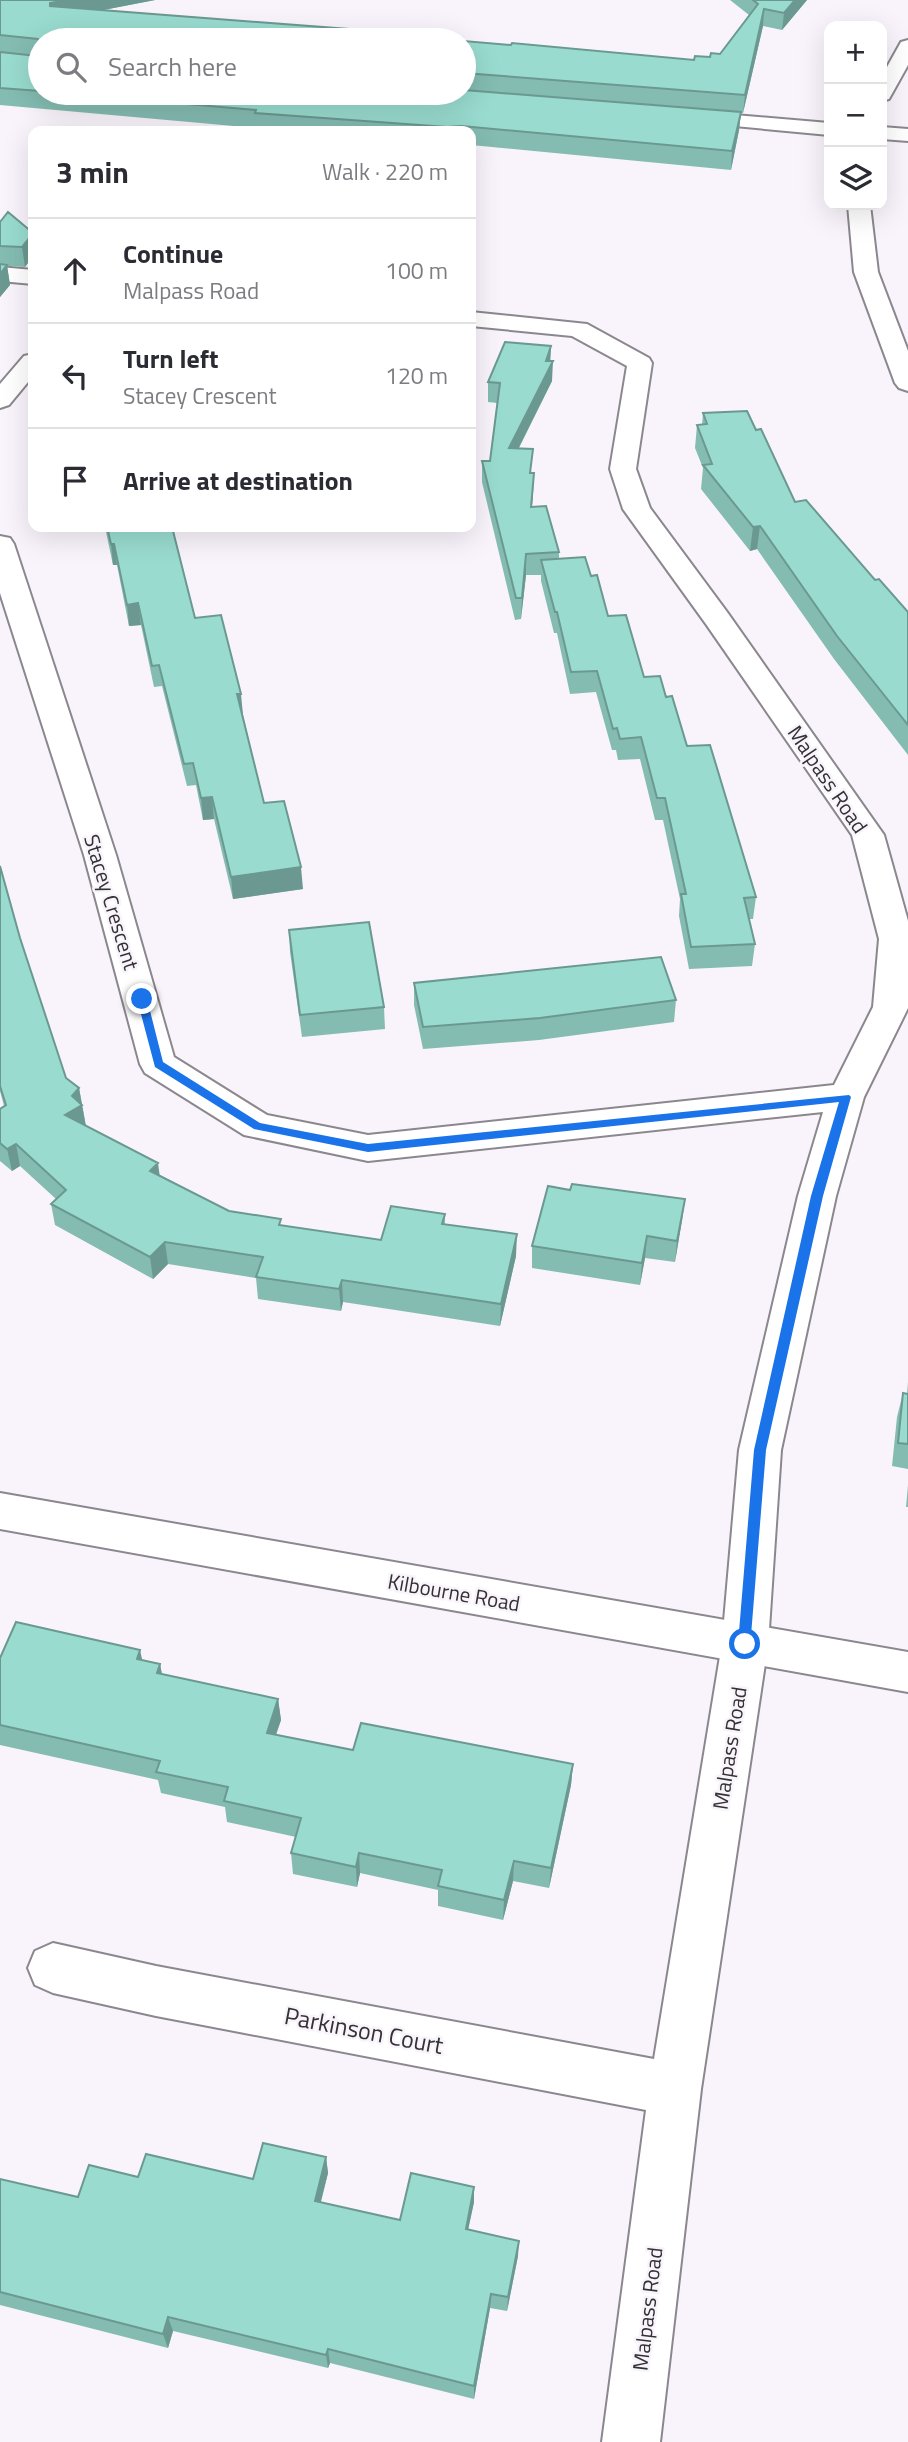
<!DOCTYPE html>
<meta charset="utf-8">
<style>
:root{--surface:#fff;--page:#f2f2f3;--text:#2b2b33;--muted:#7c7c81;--line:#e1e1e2}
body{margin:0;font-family:"Titillium Web",sans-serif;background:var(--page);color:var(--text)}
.controls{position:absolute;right:21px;top:21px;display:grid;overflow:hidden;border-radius:14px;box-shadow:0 7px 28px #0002}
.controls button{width:63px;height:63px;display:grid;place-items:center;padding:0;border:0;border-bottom:2px solid var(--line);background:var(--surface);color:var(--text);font:35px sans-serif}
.stop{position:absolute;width:21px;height:21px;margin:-16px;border:5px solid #1a73e8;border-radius:50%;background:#fff}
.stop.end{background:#1a73e8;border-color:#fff;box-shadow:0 2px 7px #0008}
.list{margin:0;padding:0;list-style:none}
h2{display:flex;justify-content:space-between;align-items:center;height:91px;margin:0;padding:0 28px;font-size:30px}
h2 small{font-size:23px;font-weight:400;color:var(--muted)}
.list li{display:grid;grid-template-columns:46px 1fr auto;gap:21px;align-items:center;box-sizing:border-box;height:105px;padding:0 28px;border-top:2px solid var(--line)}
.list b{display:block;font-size:26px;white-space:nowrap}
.list p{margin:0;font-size:23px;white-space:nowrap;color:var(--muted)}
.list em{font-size:23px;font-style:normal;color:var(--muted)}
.icon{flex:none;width:38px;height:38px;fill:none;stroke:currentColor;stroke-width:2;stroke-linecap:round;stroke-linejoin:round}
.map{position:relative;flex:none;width:908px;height:2442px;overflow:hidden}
.search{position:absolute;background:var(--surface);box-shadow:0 7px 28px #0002;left:28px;top:28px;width:448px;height:77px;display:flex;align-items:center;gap:18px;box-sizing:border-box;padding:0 24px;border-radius:38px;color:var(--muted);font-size:26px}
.panel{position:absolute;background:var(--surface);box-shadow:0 7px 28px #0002;left:28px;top:126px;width:448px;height:406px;border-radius:14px}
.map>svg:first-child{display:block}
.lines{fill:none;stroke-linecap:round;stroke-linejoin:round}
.minor-casing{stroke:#8c878e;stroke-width:4}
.tertiary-casing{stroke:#8c878e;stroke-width:4}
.secondary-casing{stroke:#8c878e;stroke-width:4}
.minor{fill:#fff;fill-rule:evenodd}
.tertiary{fill:#fff;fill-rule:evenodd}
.secondary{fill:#fff;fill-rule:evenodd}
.wall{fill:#84bcb2}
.shaded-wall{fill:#6b9991}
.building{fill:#99dbcf;stroke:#6b9991;stroke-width:2}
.route{fill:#1a73e8}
.labels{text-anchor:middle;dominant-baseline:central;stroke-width:5;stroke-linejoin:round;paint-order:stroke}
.street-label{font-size:21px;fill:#333134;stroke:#f9f4fb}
.near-street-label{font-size:24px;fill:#333134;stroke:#f9f4fb}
</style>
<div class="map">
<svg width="908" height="2442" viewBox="0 0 908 2442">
<rect width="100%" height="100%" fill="#f9f4fb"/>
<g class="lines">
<g class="minor-casing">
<path id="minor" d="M688,111L829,123V135L681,121L678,117L681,113Z
M0,267L33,270V284L0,281Z
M471,312L587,324L649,358L652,363L636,469L650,508L727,612L884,835L908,921V1008L864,1097L836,1196L781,1450L768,1644L701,2089L660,2442H602L646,2110L156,2016L53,1993L35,1985L28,1968L35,1951L53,1943L156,1966L654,2059L722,1644L739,1450L798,1196L823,1112L368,1161L244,1135L145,1073L140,1064L84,855L0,593V536L10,538L14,544L116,855L174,1057L267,1115L368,1135L834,1085L873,1007L879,939L852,835L706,624L623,509L610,469L627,366L572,336L471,326Z
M33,354V376L9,405L0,408V384L24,356Z"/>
</g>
<g class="tertiary-casing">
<path id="tertiary" d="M882,127L908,129V141L882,139Z
M0,1493L908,1652V1692L0,1529Z"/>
</g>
<g class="secondary-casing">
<path id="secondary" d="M908,40V65L889,99L882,101V76L901,42Z
M848,205H870L878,272L908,351V391L899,388L895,383L854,272Z"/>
</g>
<use href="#minor" class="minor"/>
<use href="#tertiary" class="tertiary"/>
<use href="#secondary" class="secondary"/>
</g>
<path class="wall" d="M0,0H155L103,10L348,29V31L40,40V93H464V41L694,60L710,57L720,54L749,15L730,0H807L782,30L763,26L743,113H741L739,130L731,170L471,145V131H256V128L0,105Z
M0,222L33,233V256L25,267L7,266L10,285L0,297Z
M551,346L550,361L552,381L519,448L532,473H534L532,507L559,552V559L591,576L608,616L644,677L666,697L756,897L753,919H749L755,944L752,966L689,969L679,916L680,899L663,820H655L640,759L618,760L616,750H612L596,692L570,694L557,633H554L541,581V575H526L521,619L515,620L482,482V461H490L497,403L488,402V382Z
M703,413L756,430L795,502L908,612V755L834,659L757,549L750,551L701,489L703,468L695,448L697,425H702Z
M105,527H172L195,618L243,715L264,803L303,889L233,899L214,819L203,820L196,785L187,786L162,686L154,687L141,625L129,626L117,565H113Z
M0,866L20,938L66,1078L79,1088L86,1126L160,1175L229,1211L282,1226L381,1240L445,1214V1224L516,1256L500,1326L343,1302L341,1311L258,1299L256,1278L168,1264L153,1279L55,1225L51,1204L56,1199L20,1166L12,1171L0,1161V1109L4,1106L0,1091Z
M289,930L384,1007L385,1029L302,1037L290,952Z
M414,983L676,1000L674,1022L539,1040L423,1049L414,1005Z
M570,1190L685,1199L675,1262L645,1258L640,1285L532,1268V1246Z
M908,1382V1469L892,1466L897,1417L903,1393L907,1394Z
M908,1485V1507H906Z
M0,1658L143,1660L160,1664L162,1674L278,1699L281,1720L276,1735L353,1750L573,1764L571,1785L549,1888L513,1881L503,1920L438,1906V1890L360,1873L357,1887L293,1874L291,1853L296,1837L227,1822L225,1807L161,1793L158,1780L0,1745Z
M326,2157L328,2173L321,2202L400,2220L474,2202L468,2230L518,2256L507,2311L490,2308L474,2399L330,2363L328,2368L173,2331L168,2348L0,2305V2179L78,2197L138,2177L253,2179Z"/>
<path class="shaded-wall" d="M66,0H155L52,20L50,3Z
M795,0H807L782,30L784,13Z
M764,9L763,26L743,113L745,95Z
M741,112L739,130L731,170L732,151Z
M461,126V131H447V127Z
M33,233V256L25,267L22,247Z
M7,265L10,285L0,297V274Z
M551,346L550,366L553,361L552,381L508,469L509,448Z
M534,473L533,494L530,528L531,507Z
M760,526L757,549L750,551L753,527Z
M111,544H114L117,565H113Z
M526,554V575L521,619L522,598Z
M138,603L141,625L129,626L127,605Z
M237,694H241L243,715L238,716Z
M212,797L214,819L203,820L201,798Z
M301,867L303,889L233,899L231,877Z
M79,1088L86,1127L65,1115L72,1096Z
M16,1144L20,1166L12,1171L7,1149Z
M158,1163L161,1185L150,1171Z
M685,1199L682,1221L675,1262L677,1241Z
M517,1234L516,1256L500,1326L501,1304Z
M647,1236L645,1258L640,1285L642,1263Z
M165,1242L168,1264L153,1279L150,1257Z
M342,1280L343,1302L341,1311L339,1289Z
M140,1650L145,1672L137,1659Z
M160,1664L164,1686L157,1673Z
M278,1699L281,1720L269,1754L267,1733Z
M573,1764L571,1785L549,1888L551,1868Z
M359,1853L360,1873L357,1887L356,1867Z
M514,1861L513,1881L503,1920L504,1900Z
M326,2157L328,2173L317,2216L315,2201Z
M474,2187V2202L465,2244L466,2229Z
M519,2241L518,2256L507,2311L508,2297Z
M491,2294L490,2308L474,2399V2386Z
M168,2317L173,2331L168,2348L163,2334Z
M328,2349L330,2363L328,2368L326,2355Z"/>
<path class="building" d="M0,0H66L50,3V6L348,29L347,31L361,33L454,40H40V41L38,39L0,35Z
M753,0H795L784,13L764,9L745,95L464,73V41L511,45L512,43L694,60L695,56L710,57L711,53L720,54L758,4Z
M0,52L37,56L40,53V91L0,88Z
M464,90L741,112L732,151L461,126L447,127L255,113L256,110L59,93H464Z
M8,212L33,233L22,247L0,246V222Z
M0,264L7,265L0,274Z
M505,342L551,346L546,361H553L509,448L533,449L530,473H534L531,507L546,506L559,552L526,554L522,598H516L482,461H490L500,383L488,382Z
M747,411L756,430L761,429L795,502L806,500L875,580L879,579L908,612V725L837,636L760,526L753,527L703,465L712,464L697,425L707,424L703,413Z
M107,527H172L195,618L221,615L241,694H237L264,803L284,801L301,867L231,877L212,797L201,798L193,763L184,764L159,665L152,666L138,603L127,605L114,544H111Z
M585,557L591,576L597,575L608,616L626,615L644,677L660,676L666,697L672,696L687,746L710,745L756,897L744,898L755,944L691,947L681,894H686L665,798H657L641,737L620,739L617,728L613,729L597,671L571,672L557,612H555L541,560Z
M0,866L20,938L66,1078L79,1088L72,1096L82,1105L65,1115L158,1163L150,1171L229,1211L281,1219L279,1225L381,1240L391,1206L445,1214L442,1224L517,1234L501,1304L342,1280L339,1289L256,1277L263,1257L165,1242L150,1257L51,1204L66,1190L16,1144L7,1149L0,1143V1109L6,1105L0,1086Z
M369,922L384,1007L300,1015L289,930Z
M661,957L676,1000L540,1018L423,1027L414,983Z
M572,1184L685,1199L677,1241L647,1236L642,1263L532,1246L548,1186L570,1190Z
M903,1393L908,1394V1444L898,1443Z
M16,1622L140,1650L137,1659L160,1664L157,1673L278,1699L267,1733L353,1750L361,1723L573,1764L551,1868L514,1861L504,1900L438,1886L442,1870L359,1853L356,1867L291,1853L301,1818L224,1801L228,1787L156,1772L160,1761L0,1725V1658Z
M263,2143L326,2157L315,2201L400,2220L411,2173L474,2187L466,2229L519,2241L508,2297L491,2294L474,2386L328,2349L326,2355L168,2317L163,2334L0,2292V2179L78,2197L89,2165L138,2177L146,2154L253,2179Z"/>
<path class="route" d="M142,996L147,999L163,1062L260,1123L368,1144L849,1095L851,1097L823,1196L766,1450L750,1648L745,1650L738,1644L754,1450L811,1196L839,1102L368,1152L254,1129L155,1067L137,999Z"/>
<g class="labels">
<g class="street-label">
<text transform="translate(828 779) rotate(56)">Malpass Road</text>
<text transform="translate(112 902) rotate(73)">Stacey Crescent</text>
<text transform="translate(454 1592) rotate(10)">Kilbourne Road</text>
<text transform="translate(729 1748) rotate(-81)">Malpass Road</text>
<text transform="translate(647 2309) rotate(-83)">Malpass Road</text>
</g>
<g class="near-street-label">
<text transform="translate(364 2030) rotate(11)">Parkinson Court</text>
</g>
</g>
</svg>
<div class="controls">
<button>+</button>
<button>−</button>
<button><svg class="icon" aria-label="layers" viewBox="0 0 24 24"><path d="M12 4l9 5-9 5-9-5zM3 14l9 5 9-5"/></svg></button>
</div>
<div class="stop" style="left:745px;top:1644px"></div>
<div class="stop end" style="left:142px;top:999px"></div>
<div class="search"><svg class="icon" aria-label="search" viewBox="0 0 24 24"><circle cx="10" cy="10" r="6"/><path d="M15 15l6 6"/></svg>Search here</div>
<section class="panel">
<h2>3 min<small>Walk · 220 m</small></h2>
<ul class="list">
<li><svg class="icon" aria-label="ahead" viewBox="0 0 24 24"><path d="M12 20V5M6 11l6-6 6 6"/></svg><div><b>Continue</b><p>Malpass Road</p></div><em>100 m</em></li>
<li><svg class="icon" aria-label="left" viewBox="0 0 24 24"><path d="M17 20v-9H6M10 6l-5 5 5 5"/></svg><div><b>Turn left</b><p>Stacey Crescent</p></div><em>120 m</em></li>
<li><svg class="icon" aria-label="arrive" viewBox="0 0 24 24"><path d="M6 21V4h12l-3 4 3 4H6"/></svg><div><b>Arrive at destination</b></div></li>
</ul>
</section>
</div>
